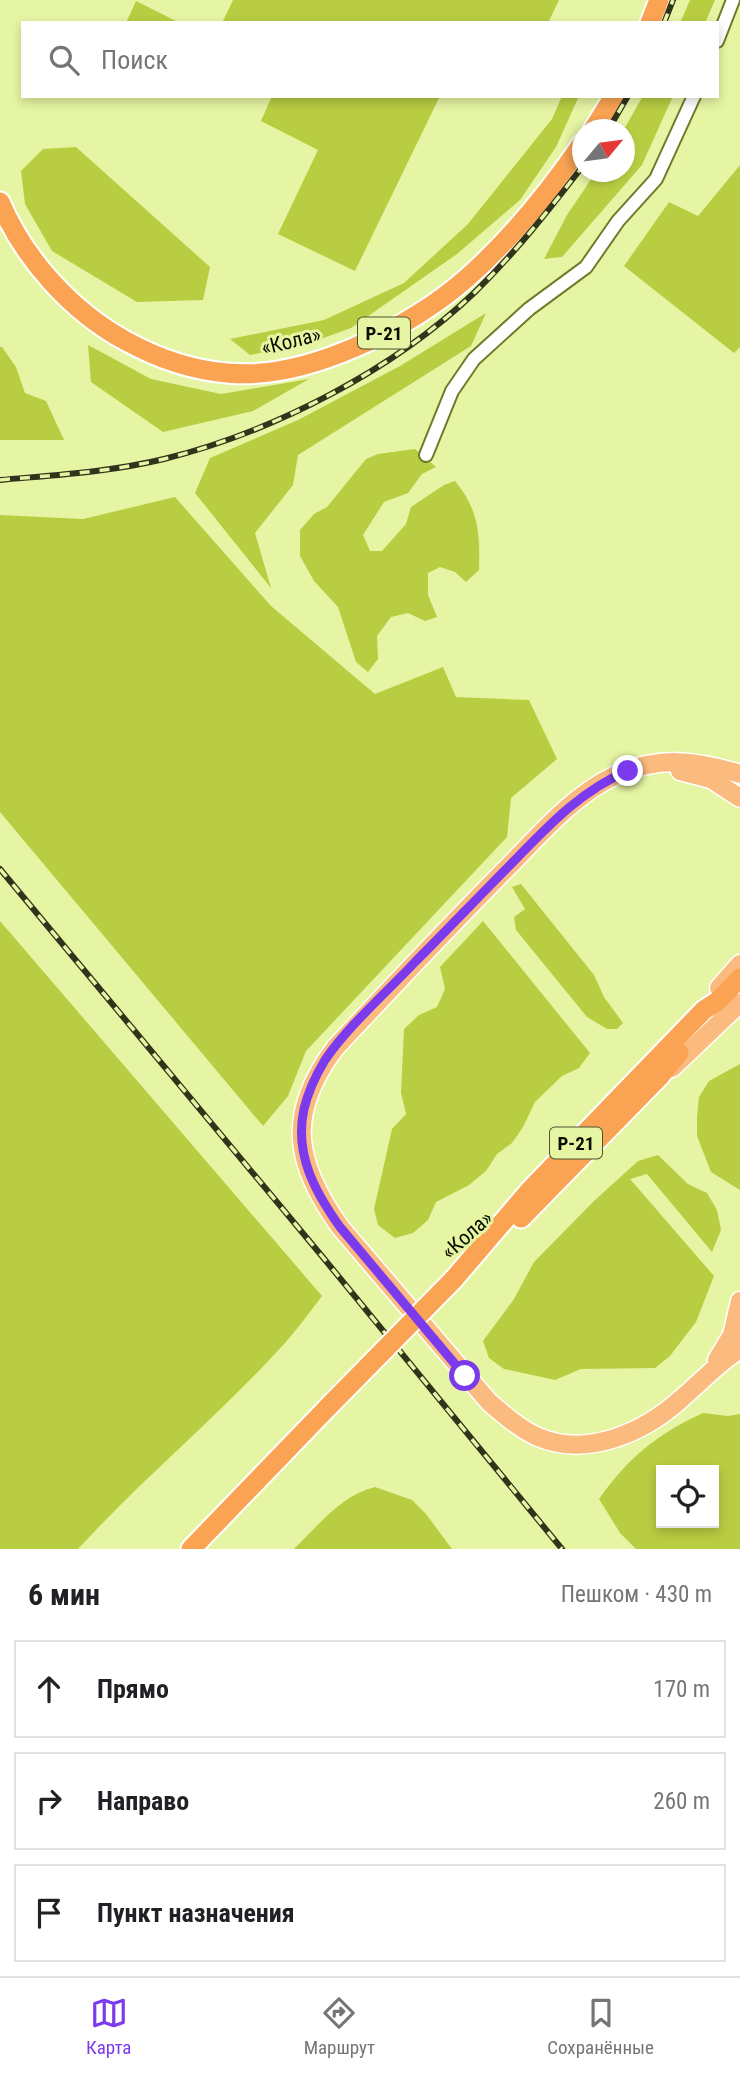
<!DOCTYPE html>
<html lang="ru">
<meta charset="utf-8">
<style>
:root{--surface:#fff;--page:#f6f6f6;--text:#202124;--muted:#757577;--line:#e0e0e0;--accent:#7c3aed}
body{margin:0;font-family:"Roboto Condensed",sans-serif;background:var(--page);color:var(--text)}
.controls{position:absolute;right:21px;bottom:21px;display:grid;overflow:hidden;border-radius:0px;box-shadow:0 4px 10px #0003}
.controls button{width:63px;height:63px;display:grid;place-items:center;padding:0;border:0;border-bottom:2px solid var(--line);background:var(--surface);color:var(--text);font:35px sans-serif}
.compass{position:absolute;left:572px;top:119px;width:63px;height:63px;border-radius:50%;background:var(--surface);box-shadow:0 4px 10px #0003;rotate:61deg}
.stop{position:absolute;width:21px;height:21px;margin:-16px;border:5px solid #7c3aed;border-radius:50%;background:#fff}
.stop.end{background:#7c3aed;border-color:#fff;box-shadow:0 2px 7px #0008}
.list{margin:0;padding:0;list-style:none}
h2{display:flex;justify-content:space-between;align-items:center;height:91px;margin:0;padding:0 28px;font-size:30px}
h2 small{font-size:23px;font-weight:400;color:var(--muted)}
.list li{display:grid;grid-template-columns:46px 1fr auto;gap:21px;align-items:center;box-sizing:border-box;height:98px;margin:0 14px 14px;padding:0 14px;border:2px solid var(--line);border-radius:0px}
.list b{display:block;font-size:26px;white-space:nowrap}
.list em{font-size:23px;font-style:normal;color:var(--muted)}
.icon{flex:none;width:38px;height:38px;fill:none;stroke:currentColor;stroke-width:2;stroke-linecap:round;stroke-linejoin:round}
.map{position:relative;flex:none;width:740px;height:1549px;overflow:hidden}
.search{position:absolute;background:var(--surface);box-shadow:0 4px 10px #0003;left:21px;right:21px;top:21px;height:77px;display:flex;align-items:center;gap:18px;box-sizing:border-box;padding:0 24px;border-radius:0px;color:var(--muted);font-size:26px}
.sheet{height:427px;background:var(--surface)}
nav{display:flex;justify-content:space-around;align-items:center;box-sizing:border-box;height:98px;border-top:2px solid var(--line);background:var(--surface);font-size:19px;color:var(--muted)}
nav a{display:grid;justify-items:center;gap:4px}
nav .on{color:var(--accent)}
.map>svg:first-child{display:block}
.green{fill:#b9cd42;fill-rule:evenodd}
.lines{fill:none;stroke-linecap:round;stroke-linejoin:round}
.minor-casing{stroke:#6f7b2a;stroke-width:16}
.primary-casing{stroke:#fff;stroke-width:21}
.trunk-casing{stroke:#fff;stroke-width:23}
.minor{stroke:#fff;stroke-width:12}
.primary{stroke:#fbba7e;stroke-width:18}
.trunk{stroke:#faa353;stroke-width:19}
.rail-casing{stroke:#2f341b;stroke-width:6}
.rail{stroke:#e5f5a3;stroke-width:3.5;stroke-dasharray:10;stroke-linecap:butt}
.trunk-bridge-casing{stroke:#fff;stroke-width:23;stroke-linecap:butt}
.trunk-bridge{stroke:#faa353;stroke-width:19}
.route{stroke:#7c3aed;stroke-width:9}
.labels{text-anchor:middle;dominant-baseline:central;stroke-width:6;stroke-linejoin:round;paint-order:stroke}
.shield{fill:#e5f5a3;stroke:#4c5331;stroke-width:2}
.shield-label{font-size:19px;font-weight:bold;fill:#0b0e00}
.street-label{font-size:21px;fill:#0b0e00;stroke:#e5f5a3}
</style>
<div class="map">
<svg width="740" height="1549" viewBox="0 0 740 1549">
<rect width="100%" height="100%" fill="#e5f5a3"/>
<path class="green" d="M233,0H559L548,23H222Z
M690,0H715L705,23H680Z
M136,1L180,23H126Z
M272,96H440L355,271L278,234L318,150L261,121Z
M562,96H579L556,147L520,200L457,254L351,328L315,341L250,355L230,339L324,320L404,283L468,224L552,119Z
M643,96H673L642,165L562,257L544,259L567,215L596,172H624V129Z
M76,147L210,267L203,300L137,302L52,251L25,204L21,171L43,149Z
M740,165V347L734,353L624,266L669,202L698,216Z
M486,313L471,346L298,455L293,485L255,533L271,588L195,493L210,458L298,420L400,366Z
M88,345L151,379L221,394L309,379L253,411L163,432L91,382Z
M0,347H2L16,367L25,393L46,401L64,440H0Z
M415,449L436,467L422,474L408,493L384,502L363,535L370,551H382L406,524L411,507L444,485L455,481C479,510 480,534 479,570L466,582L455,572L440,567L428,573V595L437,617L425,621L408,613L391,617L377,636L378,659L368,672L356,662L338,607L314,581L300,556V530L314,514L327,507L366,459L378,454Z
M175,497L271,606L375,694L443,667L456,697L529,700L557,759L511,798L507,837L306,1051L288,1096L263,1126L0,812V515L83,519Z
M521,884L594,975L604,997L623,1023L617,1029H607L587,1017L516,930L514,917L525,909L512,887Z
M0,921L322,1296C310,1312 298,1328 285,1343C220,1415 144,1477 78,1549H0Z
M483,921L590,1053L579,1068L562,1076L535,1102L523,1127L512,1143L497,1154L486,1171L469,1185L436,1202L428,1220L413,1233L395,1238L378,1225L374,1209L392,1129L406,1114L401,1093L404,1029L419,1015L437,1007L445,989L440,967Z
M740,1064V1190L711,1172L697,1136V1117L699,1097L709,1081Z
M658,1155L688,1184L707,1193L717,1210L721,1230L712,1252L647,1174L630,1179L714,1276L696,1322L670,1356L655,1368L581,1369L555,1380L504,1369L489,1358L483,1341L514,1299L534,1262L594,1201L638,1161Z
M703,1413L728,1416L740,1414V1549H636L620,1533L599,1499C628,1458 657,1434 703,1413ZM661,1470H714V1523H661Z
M375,1487L412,1500L426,1514L452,1549H294C319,1525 340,1496 375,1487Z"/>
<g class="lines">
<g class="minor-casing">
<path id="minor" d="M717,41L733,0
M426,455L452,391L474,359L529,309L586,267L618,221L656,179L694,96"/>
</g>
<g class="primary-casing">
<path id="primary" d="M680,771L711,779L740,798
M740,774C695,760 660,756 616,775C575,794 542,832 511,864C451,924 393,986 335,1048C286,1114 294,1162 340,1227L489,1402C504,1415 520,1429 538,1437C588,1458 645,1432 682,1398C702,1381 718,1363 740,1349
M719,988L740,964
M672,1068L740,1003
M717,1360L732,1335L740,1301"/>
</g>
<g class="trunk-casing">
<path id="trunk" d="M650,23L659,0
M593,130L614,96
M0,202C24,259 72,312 126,341C157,358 191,370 227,373C305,381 411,328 468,277C512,238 549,192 582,144
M521,1218L660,1076L679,1053
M453,1280L531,1189L704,1010L718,1001L740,978
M191,1549L329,1406"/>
</g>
<use href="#minor" class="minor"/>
<use href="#primary" class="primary"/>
<use href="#trunk" class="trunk"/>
<g class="rail-casing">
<path id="rail" d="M664,23L673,0
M608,130L628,96
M0,480C55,475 110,472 164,459C273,432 394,370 475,292C515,253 549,210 582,167
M0,869L321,1255L562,1549"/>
</g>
<use href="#rail" class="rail"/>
<g class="trunk-bridge-casing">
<path id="trunk-bridge" d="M329,1406L453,1280"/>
</g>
<use href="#trunk-bridge" class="trunk-bridge"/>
</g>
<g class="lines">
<path class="route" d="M465,1376L340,1227C315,1192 294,1154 304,1109C308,1092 316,1075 325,1060C348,1026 387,992 415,962C449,928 482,893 516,859C549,825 583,789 628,771"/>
</g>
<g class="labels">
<g class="shield">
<rect x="358" y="317.5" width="52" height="31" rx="5"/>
<rect x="550" y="1127.5" width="52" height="31" rx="5"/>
</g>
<g class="shield-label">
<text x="384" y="333">Р-21</text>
<text x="576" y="1143">Р-21</text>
</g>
<g class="street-label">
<text transform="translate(291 341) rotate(-14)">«Кола»</text>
<text transform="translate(467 1235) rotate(-42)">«Кола»</text>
</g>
</g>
</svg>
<div class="controls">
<button><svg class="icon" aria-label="locate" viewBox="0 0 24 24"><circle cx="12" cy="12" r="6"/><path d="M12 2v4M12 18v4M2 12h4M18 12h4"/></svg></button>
</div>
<svg class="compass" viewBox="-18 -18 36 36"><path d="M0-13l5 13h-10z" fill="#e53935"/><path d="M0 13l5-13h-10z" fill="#757577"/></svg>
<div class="stop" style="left:465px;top:1376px"></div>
<div class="stop end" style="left:628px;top:771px"></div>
<div class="search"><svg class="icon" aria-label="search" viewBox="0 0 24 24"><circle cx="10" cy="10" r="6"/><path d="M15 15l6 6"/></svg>Поиск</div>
</div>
<section class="sheet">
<h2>6 мин<small>Пешком · 430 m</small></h2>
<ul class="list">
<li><svg class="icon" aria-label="ahead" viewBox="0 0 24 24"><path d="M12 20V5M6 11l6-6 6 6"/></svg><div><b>Прямо</b></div><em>170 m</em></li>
<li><svg class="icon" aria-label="right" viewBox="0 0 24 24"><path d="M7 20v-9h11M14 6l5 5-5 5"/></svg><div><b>Направо</b></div><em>260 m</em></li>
<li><svg class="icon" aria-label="arrive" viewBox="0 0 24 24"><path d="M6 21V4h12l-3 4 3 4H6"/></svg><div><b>Пункт назначения</b></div></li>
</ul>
</section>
<nav>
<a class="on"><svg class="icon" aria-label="map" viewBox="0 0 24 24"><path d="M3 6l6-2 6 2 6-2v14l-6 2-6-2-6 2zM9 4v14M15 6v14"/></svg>Карта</a>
<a><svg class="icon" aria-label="directions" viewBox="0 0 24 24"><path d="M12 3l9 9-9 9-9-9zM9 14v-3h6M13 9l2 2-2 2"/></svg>Маршрут</a>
<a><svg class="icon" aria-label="saved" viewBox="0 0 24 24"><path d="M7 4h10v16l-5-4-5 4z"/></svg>Сохранённые</a>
</nav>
